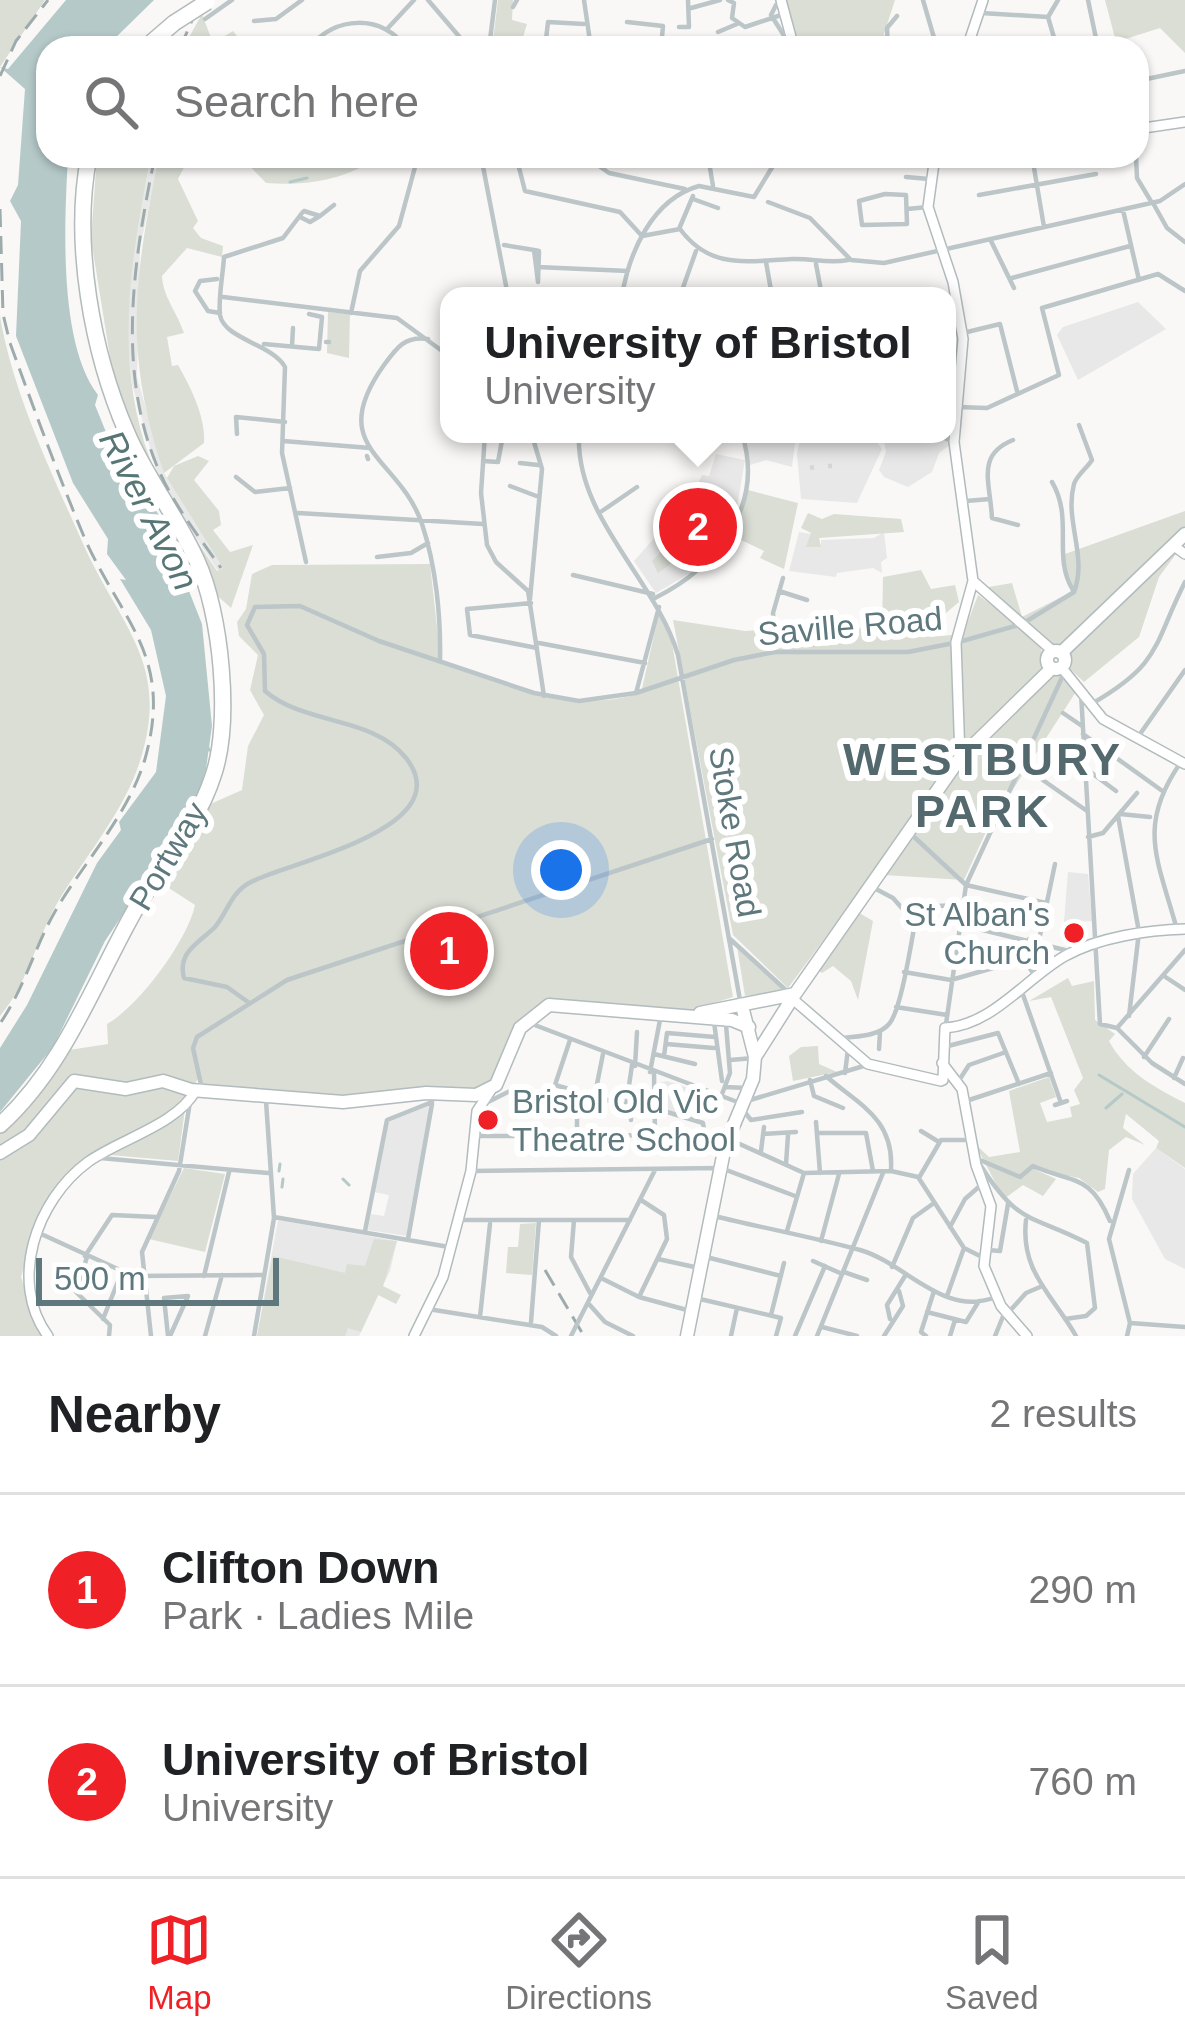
<!DOCTYPE html>
<meta charset="utf-8">
<style>
:root{--surface:#fff;--page:#f6f6f6;--text:#202124;--muted:#757577;--line:#e0e0e0;--accent:#ef2026}
body{margin:0;font-family:Helvetica,sans-serif;background:var(--page);color:var(--text)}
.scale{position:absolute;left:36px;bottom:30px;width:243px;box-sizing:border-box;padding-left:12px;border:6px solid #5e787d;border-top:0;font-size:33px;line-height:42px;white-space:nowrap;color:#5e787d;-webkit-text-stroke:9px #fff;paint-order:stroke}
.you{position:absolute;left:561px;top:870px;width:42px;height:42px;margin:-30px;border:9px solid #fff;border-radius:50%;background:#1a73e8;box-shadow:0 0 0 18px #1a73e833}
.badge{display:grid;place-items:center;width:78px;height:78px;border-radius:50%;background:var(--accent);color:#fff;font-size:39px;font-weight:700}
.pin{position:absolute;translate:-50% -50%;border:6px solid #fff;box-shadow:0 3px 12px #0006}
.popup{position:absolute;left:440px;top:287px;width:516px;height:156px;box-sizing:border-box;display:grid;place-content:center;border-radius:24px;background:var(--surface);filter:drop-shadow(0 3px 9px #0005);font-size:39px;white-space:nowrap;color:var(--muted)}
.popup b{font-size:45px;color:var(--text)}
.popup::after{content:'';position:absolute;left:50%;top:100%;margin-left:-24px;border:24px solid transparent;border-top-color:var(--surface)}
.list{margin:0;padding:0;list-style:none}
h2{display:flex;justify-content:space-between;align-items:center;height:156px;margin:0;padding:0 48px;font-size:51px}
h2 small{font-size:39px;font-weight:400;color:var(--muted)}
.list li{display:grid;grid-template-columns:78px 1fr auto;gap:36px;align-items:center;box-sizing:border-box;height:192px;padding:0 48px;border-top:3px solid var(--line)}
.list b{display:block;font-size:45px;white-space:nowrap}
.list p{margin:0;font-size:39px;white-space:nowrap;color:var(--muted)}
.list em{font-size:39px;font-style:normal;color:var(--muted)}
.icon{flex:none;width:66px;height:66px;fill:none;stroke:currentColor;stroke-width:2;stroke-linecap:round;stroke-linejoin:round}
.map{position:relative;flex:none;width:1185px;height:1336px;overflow:hidden}
.search{position:absolute;background:var(--surface);box-shadow:0 3px 9px #0004;left:36px;right:36px;top:36px;height:132px;display:flex;align-items:center;gap:30px;box-sizing:border-box;padding:0 42px;border-radius:36px;color:var(--muted);font-size:45px}
.sheet{height:540px;background:var(--surface)}
nav{display:flex;justify-content:space-around;align-items:center;box-sizing:border-box;height:168px;border-top:3px solid var(--line);background:var(--surface);font-size:33px;color:var(--muted)}
nav a{display:grid;justify-items:center;gap:6px}
nav .on{color:var(--accent)}
.map>svg:first-child{display:block}
.built{fill:#e7e8e7}
.green{fill:#daded5}
.water{fill:#b5c9c9}
.lines{fill:none;stroke-linecap:round;stroke-linejoin:round}
.stream{stroke:#b5c9c9;stroke-width:3}
.street-tunnel{stroke:#d2d8d8;stroke-width:4.5;stroke-dasharray:4.5 2;stroke-linecap:butt}
.secondary-casing{stroke:#b1bbbd;stroke-width:12}
.primary-casing{stroke:#b2bbbd;stroke-width:15}
.highway-casing{stroke:#b2babb;stroke-width:18}
.street{stroke:#bcc5c7;stroke-width:4.5}
.secondary{stroke:#fff;stroke-width:9}
.primary{stroke:#fff;stroke-width:12}
.highway{stroke:#fff;stroke-width:15}
.rail{stroke:#9eabad;stroke-width:3;stroke-dasharray:18 9;stroke-linecap:butt}
.highway-bridge-casing{stroke:#b2babb;stroke-width:18;stroke-linecap:butt}
.street-bridge{stroke:#bcc5c7;stroke-width:4.5}
.highway-bridge{stroke:#fff;stroke-width:15}
.poi-dot{fill:#ef2026;stroke:#fff;stroke-width:4.5}
.labels{text-anchor:middle;dominant-baseline:central;stroke-width:12;stroke-linejoin:round;paint-order:stroke}
.street-label{font-size:33px;fill:#5e787d;stroke:#fff}
.poi-label{font-size:33px;fill:#5e787d;stroke:#fff;text-anchor:end}
.water-label{font-size:36px;font-style:italic;fill:#587676;stroke:#fff}
.district-label{font-size:45px;font-weight:bold;letter-spacing:3px;fill:#54696e;stroke:#fff}
</style>
<div class="map">
<svg width="1185" height="1336" viewBox="0 0 1185 1336">
<rect width="100%" height="100%" fill="#f9f8f6"/>
<path class="built" d="M149,167L157,169L140,247L137,377L164,473L223,568L218,571L160,483L132,384L127,334L133,245Z
M1138,302L1166,329L1078,380L1057,335L1063,327Z
M947,397L954,398L950,445L939,453L932,472L908,487L884,477L879,470L886,452L883,434H947Z
M746,434H796L792,467L766,460L750,465Z
M801,434L871,435L882,449L857,503L801,499L797,454Z
M716,454L745,460L735,520L704,565L656,593L634,561L694,493L702,475L709,476Z
M799,532L811,534L810,542L821,546V540L874,538L884,532L887,558L881,562L882,573L873,568L837,573L836,577L789,571Z
M1068,872L1088,874L1092,921L1064,922Z
M667,1081L707,1094L698,1120L655,1106V1084Z
M431,1104L407,1236L368,1230L371,1214L384,1216L389,1195L374,1192L389,1120Z
M1156,1148L1185,1169V1269L1165,1259L1132,1199L1133,1174Z
M278,1220L397,1241L390,1271L359,1336H257Z"/>
<path class="green" d="M0,0H45L0,67Z
M498,0H513L512,20L527,24L521,44L507,41L503,48H492Z
M784,0H895L884,34L887,48H798Z
M1105,0H1185V53L1160,28L1116,42Z
M202,14L213,43L233,31L247,48H183Z
M97,156H151C131,256 113,360 150,459C165,500 194,535 217,571L223,568L167,478L174,466L198,456L209,461L194,480L219,511L221,525L213,530L230,552L253,545L231,608L212,591L116,394L91,239Z
M159,156H190L178,179L198,221L193,228L201,238L223,246L222,257L187,248L162,276C163,297 177,312 184,333L167,337L172,366L178,365C190,386 206,417 204,443L164,473C123,351 134,279 159,156Z
M240,156H372L368,164C336,181 302,186 266,183Z
M328,312L350,314L349,358L327,353Z
M0,316C13,394 53,476 85,548C121,627 171,664 140,761C125,809 89,852 62,895C37,934 30,981 0,1016Z
M748,490L798,503L784,569L760,558L764,551L733,536Z
M1185,511V527L1167,543L1176,554L1159,577L1139,637L1084,682L1069,668L1064,647H1041L1044,667L966,747L788,988L733,935L673,620L745,631L777,629L783,634C807,633 827,626 850,627C890,629 923,644 964,632L978,595L1012,620L983,588L1012,583L1022,617L1073,591L1065,576V554Z
M808,513L822,519L834,514L901,519L904,532L819,538L821,547H806L811,533L801,528Z
M690,522L704,539L658,573L652,561Z
M430,564L441,663C509,685 569,715 641,693L659,613L672,643L733,997L685,1012L553,1002L530,1015L497,1078L479,1091L353,1100L206,1086L198,1079L187,1094L178,1161L110,1155L75,1170L32,1237L21,1277L41,1336H0V1133L36,1098L69,1050L108,1044L107,1024C138,1007 188,940 195,905L158,881L206,806L242,790L248,746L264,715L250,690L258,655L239,636L237,622L246,609L252,574L272,565Z
M921,570L931,589L955,585L959,602L921,634L882,630L883,577Z
M1064,669L1079,687L1012,791L1005,790L964,880L884,875L965,757L1050,670Z
M856,911L873,921L858,1000L851,981L833,966L822,973L817,969Z
M737,947L781,988L782,991L745,996Z
M1068,978L1072,986L1094,981L1095,1020L1115,1034L1109,1041C1126,1072 1154,1087 1185,1103V1168L1156,1148L1159,1141L1126,1114L1123,1128L1145,1145L1126,1137L1109,1150L1105,1189L1098,1192L1079,1178L1036,1170L1056,1179L1043,1196L1023,1185L1004,1199L975,1144L989,1157L1020,1152L1009,1091L1049,1077L1056,1097L1040,1103L1047,1122L1072,1117L1070,1107L1080,1104L1074,1090L1083,1078L1051,997L1029,1001Z
M818,1046L819,1064L837,1072L793,1081L789,1056L801,1047Z
M184,1168L225,1174L205,1252L149,1239Z
M536,1223L532,1275L506,1273L508,1247H518L520,1224Z
M374,1239L397,1241L383,1286L401,1295L396,1304L378,1295L361,1332L348,1328L345,1336H257L273,1256L345,1273L347,1264L365,1266Z"/>
<path class="water" d="M66,0H154L108,45L48,48V156H68C65,216 57,342 98,395L95,405L108,437L159,515L202,624L212,726L206,769L194,808L105,941L53,1047L0,1112V1048L27,1005L97,863L121,830L119,822L156,772L166,696L151,630L120,579L126,580L107,554L108,539L73,483L16,336L21,221L10,201L18,185L25,89L0,67L8,69Z"/>
<g class="lines">
<path class="stream" d="M290,182L307,178
M207,745L209,750
M1099,1075L1185,1127
M1106,1108L1122,1094
M279,1171L280,1164
M343,1179L349,1185
M282,1187L283,1179"/>
<path class="street-tunnel" d="M828,466H832
M810,468L814,467"/>
<g class="secondary-casing">
<path id="secondary" d="M781,0L794,48
M967,48L983,0
M1137,129L1185,122
M935,156L928,207L953,282L963,339L954,442L973,581L956,642L960,758
M1174,546L1185,554
M973,581L1054,652
M1062,668L1103,719L1185,764
M795,1001L868,1064L941,1081
M942,1063L962,1089L976,1165L991,1206L984,1266L1001,1306L1027,1336
M943,1080L945,1028C993,1025 1026,978 1065,956C1099,937 1148,930 1185,929
M48,1336C8,1282 36,1200 88,1162C120,1139 177,1125 196,1090
M414,1336L443,1277L471,1171L477,1111L491,1090"/>
</g>
<g class="primary-casing">
<path id="primary" d="M1047 660a9 9 0 1 1 18 0a9 9 0 1 1-18 0Z
M1061,653L1185,534
M795,994L960,758L1052,668
M700,1013L795,994L755,1057
M0,1153L29,1135L74,1081L126,1089L163,1081L191,1090L343,1102L426,1093L476,1095L496,1085L520,1028L549,1005L732,1020L749,1027
M687,1336L725,1146L753,1079L755,1057L742,1006"/>
</g>
<g class="highway-casing">
<path id="highway" d="M145,48L174,23
M0,1125C65,1066 93,984 135,910C161,865 197,826 213,776C232,722 221,613 197,561C177,516 146,478 127,433C92,352 72,243 89,156"/>
</g>
<path class="street" d="M428,0L469,48
M584,0L591,48
M728,0L734,3L732,18L745,27L784,14
M923,0L937,48
M1088,0L1098,48
M776,5L771,15L783,34
M513,7L517,0
M691,8L720,0
M981,13L1048,17
M1048,17L1057,48
M1048,17L1058,0
M205,19L232,0
M254,21L276,19L302,0
M627,22L663,26L661,48
M679,27H689L688,0
M388,28L414,0
M718,32L737,24
M360,47V48
M250,48L251,47
M278,48H306
M310,48C333,15 384,14 406,48
M489,48L495,0
M545,48L548,22L584,24
M888,48L887,28L897,16
M1137,81L1185,71
M481,156L508,296
M516,156L525,191L620,212L642,236
M585,156L609,173L685,189
M708,156L713,186
M1032,156L1044,227
M1136,156L1137,178L1152,203
M837,164L841,156
M865,164L880,156
M906,177L929,179
M885,194L906,195L907,224L862,225L859,201Z
M979,195L1096,174
M693,199L718,208
M768,202L810,218L851,260L884,263L1160,201L1185,184
M1153,203L1167,228L1185,242
M907,209L928,207
M1123,210L1139,280
M320,216L334,205
M300,217L310,222L320,216L304,211L302,213L283,238L224,257C223,275 218,298 220,315C224,339 272,344 285,367L282,453L306,562
M679,229L693,196
M642,236L680,229C710,270 747,261 792,259C813,258 827,264 848,260
M991,241L1014,288
M504,245L534,250L539,251L538,282L534,250
M766,262L772,296
M816,264L822,296
M537,267L628,271
M1012,278L1130,246
M217,279L200,281L195,291L208,311L220,313
M622,296C629,253 652,199 699,186L754,197L779,156
M680,296L696,251
M223,297L397,318L449,356
M351,313L360,271L399,226L418,156
M947,328L961,327
M963,333L1000,324L1017,391
M428,339C405,336 397,347 384,365C324,449 399,456 422,524C436,566 441,617 440,661
M326,342H329
M264,344L319,349L322,317L309,314
M292,346L293,328
M958,407L987,408L1059,375L1042,308L1158,274L1185,291
M237,434L236,417L285,422
M485,434L481,493L487,545L496,562L528,591L544,696
M579,434C575,517 655,578 678,655L740,1000
M847,434H864
M935,434L954,442
M1013,440C976,455 990,481 992,518L1018,525
M283,441L370,448
M367,456L368,459
M483,461L498,462L503,435
M520,463L538,465
M236,477L255,492L290,488
M1052,482C1074,519 1052,557 1073,590
M510,486L539,497
M966,501L990,499
M602,511L637,487
M298,513L483,524
M377,557L411,553L428,543
M573,575L653,594
M779,591L807,600
M1074,592C1088,556 1064,521 1074,484C1077,475 1087,468 1092,460L1079,425
M655,598C717,567 765,506 742,434
M530,599L542,469L534,442
M531,603L467,609L470,635L537,648
M539,643L645,663
M775,652L773,613L783,578
M636,693L659,607
M1081,693L1100,1024L1117,1028L1185,950
M1093,703C1162,663 1153,645 1185,582
M1063,713L1082,726
M1083,734L1161,790
M1140,734L1185,670
M1045,742L1084,771
M1020,764L1087,811
M1085,768L1116,791
M1120,814L1150,817
M1118,816L1139,932L1129,1016
M912,835L966,885L1046,903
M1088,837L1103,833L1137,793
M915,923L937,906L961,905
M958,924L1073,952
M1176,926C1157,858 1137,825 1181,762
M730,939L788,992
M1029,939L1026,963L1036,977
M1039,940L1055,864
M904,972L951,980L1000,966
M1164,976L1185,990
M1021,989L1061,1103
M248,1002L227,987L184,978C177,952 199,943 215,927C227,913 231,893 249,883C285,863 462,829 406,758C373,716 304,725 265,691L264,654L247,625L255,607L300,606L379,641L534,693L579,701L636,693L734,660L775,652H908L959,642L1022,624L1074,592
M896,1007L947,1015
M714,1022L722,1081
M532,1024L740,1103
M946,1024L966,885L1065,671
M1117,1028L1152,1063L1185,1084
M844,1038C858,1036 879,1036 889,1024C901,1011 911,943 915,923L893,898L874,888
M570,1040L555,1085L631,1107V1120
M666,1044L714,1048
M948,1046L998,1033L1019,1084
M879,1049L880,1032
M654,1054L695,1064
M664,1056L667,1033L715,1037
M1144,1057L1169,1019
M730,1060L754,1058
M635,1066L637,1032
M650,1072L660,1020
M845,1073L848,1049
M654,1074L655,1134
M826,1076C856,1103 894,1117 891,1169
M1174,1078L1183,1058
M810,1080L814,1096L843,1108
M958,1082L969,1065L1006,1052
M725,1087L747,1088
M202,1089L193,1048L197,1037L287,980L712,839
M722,1094L730,1073L726,1025
M594,1099L603,1054
M747,1101L867,1065
M966,1101L1051,1073
M488,1102L510,1091
M1055,1105L1067,1101
M626,1106L632,1065
M654,1108L703,1123L705,1135
M743,1110L751,1120L802,1112
M816,1122L820,1173
M921,1131L939,1142
M817,1133H866L873,1171
M763,1134L796,1132
M609,1135L723,1137
M476,1136H577V1093
M733,1141L804,1173L891,1171L918,1177L964,1248L982,1257
M761,1151L764,1127
M100,1158L268,1173
M975,1158L1020,1177L1033,1166C1075,1184 1090,1174 1110,1221
M786,1164L788,1135
M981,1166C1019,1226 1031,1214 1087,1243L1095,1308L1086,1316L1065,1319
M471,1171L721,1168L795,1196
M920,1176L941,1140H972
M714,1216C763,1228 812,1237 860,1250C906,1263 943,1318 996,1297
M274,1217L449,1247
M461,1220H630
M574,1220L571,1257L590,1293
M1026,1220C1020,1272 1053,1295 1076,1336
M950,1227L965,1199L981,1185
M365,1231L387,1120L432,1102
M787,1231L804,1173
M39,1233L133,1276L264,1275
M408,1239L432,1104
M821,1241L839,1174
M988,1250L1000,1251L1008,1204
M85,1256L112,1215L156,1217
M87,1257L76,1292L110,1325L109,1336
M706,1257L781,1276
M658,1259L699,1268
M813,1261L840,1273
M892,1267L913,1218L934,1203
M844,1272L867,1280
M204,1276L229,1172
M603,1279L639,1297L687,1310
M947,1296L964,1248
M639,1297L667,1239L664,1215L641,1200
M700,1299L781,1318L776,1336
M588,1303L605,1322L633,1336
M428,1309L542,1327L556,1336
M927,1312L966,1322L979,1301
M1008,1313L1026,1293L1040,1287
M771,1315L784,1263
M480,1317L490,1224
M103,1319L121,1274
M890,1319L887,1305L905,1276
M579,1320L655,1170
M531,1322L539,1220
M1130,1323L1185,1327
M822,1327L857,1336
M151,1336L142,1252L179,1171L190,1102
M168,1336L164,1298L188,1296L170,1336
M205,1336L222,1275
M254,1336L274,1218L266,1101
M731,1336L737,1308
M795,1336L825,1266
M817,1336L883,1173
M884,1336L903,1306L899,1291
M926,1336L921,1332L934,1291
M950,1336L955,1320
M995,1336L1004,1314
M1127,1336L1130,1323L1109,1239L1129,1170"/>
<use href="#secondary" class="secondary"/>
<use href="#primary" class="primary"/>
<use href="#highway" class="highway"/>
<path class="rail" d="M180,48L201,0
M0,76L16,41L48,0
M155,156C134,257 116,368 157,466C172,503 198,535 221,568
M0,209L3,314L10,343C34,409 58,475 85,539C122,622 174,656 145,759C129,813 86,860 57,908C35,945 26,985 1,1022
M545,1270L584,1336"/>
<g class="highway-bridge-casing">
<path id="highway-bridge" d="M174,23L207,2"/>
</g>
<path class="street-bridge" d="M571,1336L579,1320"/>
<use href="#highway-bridge" class="highway-bridge"/>
</g>
<g class="poi-dot">
<circle cx="1074" cy="933" r="12"/>
<circle cx="488" cy="1120" r="12"/>
</g>
<g class="labels">
<g class="street-label">
<text transform="translate(850 626) rotate(-5)">Saville Road</text>
<text transform="translate(735 832) rotate(80)">Stoke Road</text>
<text transform="translate(168 856) rotate(-59)">Portway</text>
</g>
<g class="poi-label">
<text x="1050" y="914">St Alban's<tspan x="1050" dy="38">Church</tspan></text>
<text x="512" y="1101" text-anchor="start">Bristol Old Vic<tspan x="512" dy="38">Theatre School</tspan></text>
</g>
<g class="water-label">
<text transform="translate(149 510) rotate(63)">River Avon</text>
</g>
<g class="district-label">
<text x="983" y="759">WESTBURY<tspan x="983" dy="52">PARK</tspan></text>
</g>
</g>
</svg>
<div class="scale">500 m</div>
<div class="you"></div>
<div class="pin badge" style="left:449px;top:951px">1</div>
<div class="pin badge" style="left:698px;top:527px">2</div>
<div class="popup"><b>University of Bristol</b>University</div>
<div class="search"><svg class="icon" aria-label="search" viewBox="0 0 24 24"><circle cx="10" cy="10" r="6"/><path d="M15 15l6 6"/></svg>Search here</div>
</div>
<section class="sheet">
<h2>Nearby<small>2 results</small></h2>
<ul class="list">
<li><span class="badge">1</span><div><b>Clifton Down</b><p>Park · Ladies Mile</p></div><em>290 m</em></li>
<li><span class="badge">2</span><div><b>University of Bristol</b><p>University</p></div><em>760 m</em></li>
</ul>
</section>
<nav>
<a class="on"><svg class="icon" aria-label="map" viewBox="0 0 24 24"><path d="M3 6l6-2 6 2 6-2v14l-6 2-6-2-6 2zM9 4v14M15 6v14"/></svg>Map</a>
<a><svg class="icon" aria-label="directions" viewBox="0 0 24 24"><path d="M12 3l9 9-9 9-9-9zM9 14v-3h6M13 9l2 2-2 2"/></svg>Directions</a>
<a><svg class="icon" aria-label="saved" viewBox="0 0 24 24"><path d="M7 4h10v16l-5-4-5 4z"/></svg>Saved</a>
</nav>
